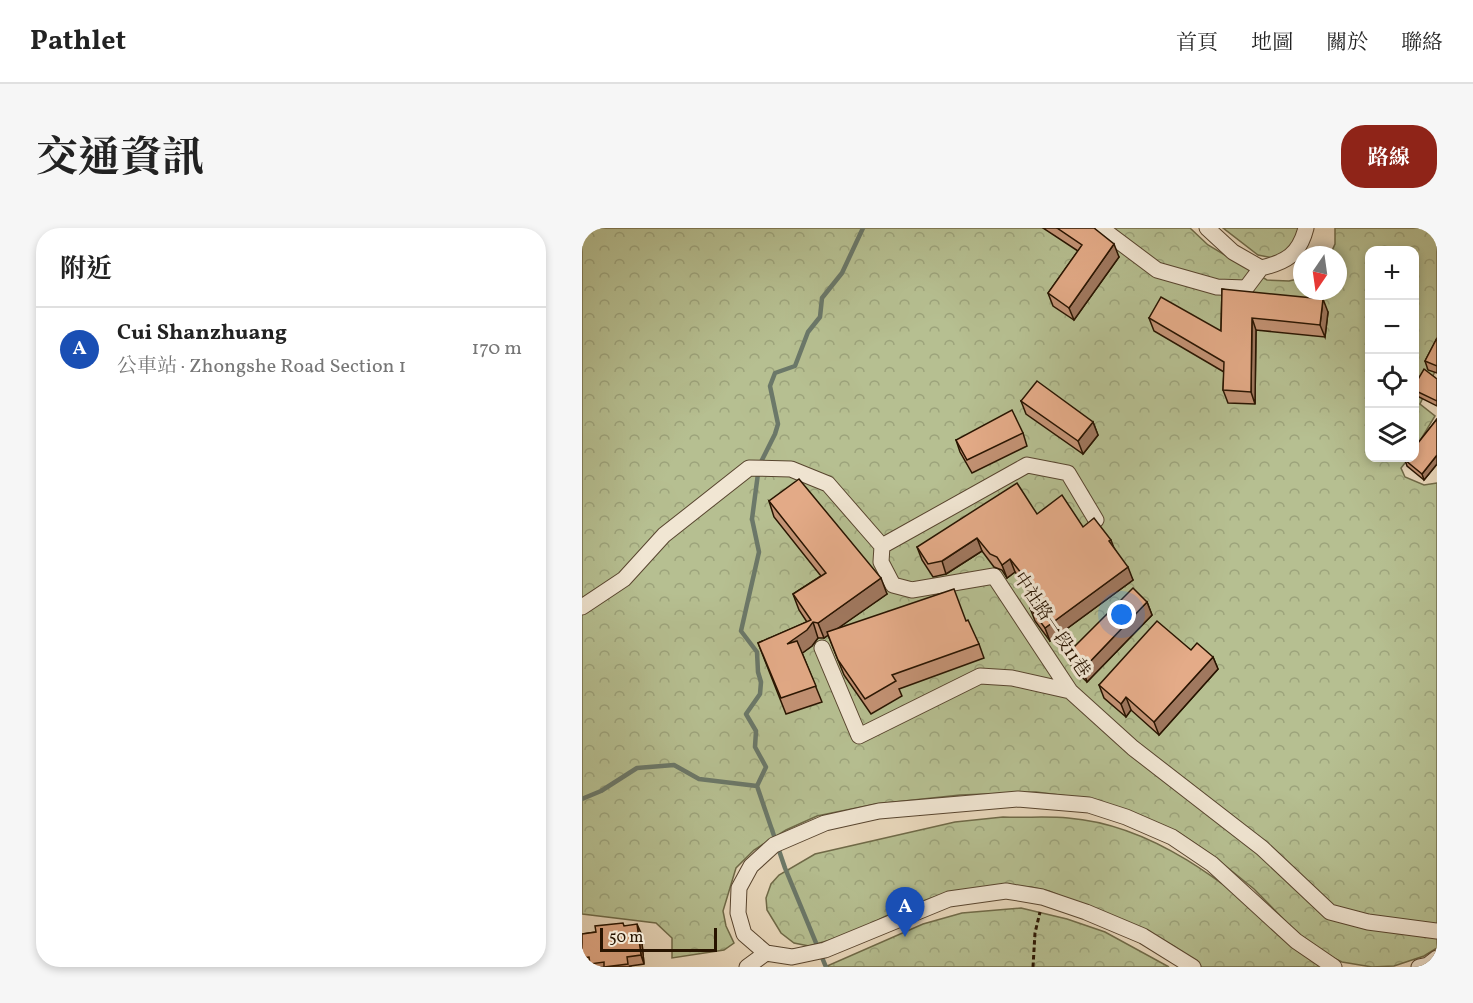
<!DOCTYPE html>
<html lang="zh-TW">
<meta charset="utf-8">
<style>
:root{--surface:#fff;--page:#f6f6f6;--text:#222;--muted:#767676;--line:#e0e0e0;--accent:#8f2418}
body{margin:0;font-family:Vollkorn,"Noto Serif TC",serif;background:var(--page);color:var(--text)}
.controls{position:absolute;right:18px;top:18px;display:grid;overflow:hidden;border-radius:12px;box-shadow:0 3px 9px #0003}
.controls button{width:54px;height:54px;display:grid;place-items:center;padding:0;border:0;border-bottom:2px solid var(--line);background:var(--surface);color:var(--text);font:30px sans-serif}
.compass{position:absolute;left:711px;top:18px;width:54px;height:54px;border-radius:50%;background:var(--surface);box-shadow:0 3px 9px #0003;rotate:193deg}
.scale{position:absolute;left:18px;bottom:15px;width:117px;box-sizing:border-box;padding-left:6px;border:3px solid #281400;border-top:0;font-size:16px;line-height:21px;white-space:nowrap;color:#281400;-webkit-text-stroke:4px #f1e6d3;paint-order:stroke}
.you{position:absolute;left:540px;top:387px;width:21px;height:21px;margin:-15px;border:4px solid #fff;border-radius:50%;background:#1a73e8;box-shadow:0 0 0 9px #1a73e833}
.badge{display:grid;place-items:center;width:39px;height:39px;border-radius:50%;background:var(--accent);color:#fff;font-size:20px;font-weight:700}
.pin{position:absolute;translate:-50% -50px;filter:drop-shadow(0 2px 3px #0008)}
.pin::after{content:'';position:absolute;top:32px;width:21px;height:18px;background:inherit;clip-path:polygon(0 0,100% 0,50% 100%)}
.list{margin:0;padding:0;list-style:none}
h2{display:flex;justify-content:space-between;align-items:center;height:78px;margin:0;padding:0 24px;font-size:26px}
h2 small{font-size:20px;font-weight:400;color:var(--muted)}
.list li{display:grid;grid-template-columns:39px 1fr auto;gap:18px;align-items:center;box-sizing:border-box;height:84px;padding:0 24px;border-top:2px solid var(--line)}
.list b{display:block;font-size:22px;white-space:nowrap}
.list p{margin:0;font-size:20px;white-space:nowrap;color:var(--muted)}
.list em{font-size:20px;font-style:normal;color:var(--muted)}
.icon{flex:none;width:33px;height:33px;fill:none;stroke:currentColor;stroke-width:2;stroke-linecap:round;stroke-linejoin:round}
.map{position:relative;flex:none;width:855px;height:739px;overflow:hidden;border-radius:24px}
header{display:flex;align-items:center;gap:36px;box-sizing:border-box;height:84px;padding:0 30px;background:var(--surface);border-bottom:2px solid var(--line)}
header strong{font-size:28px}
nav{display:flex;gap:33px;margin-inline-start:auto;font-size:21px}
.intro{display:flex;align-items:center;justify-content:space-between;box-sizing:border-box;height:144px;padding:0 36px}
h1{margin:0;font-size:42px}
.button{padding:15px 27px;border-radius:24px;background:var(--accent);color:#fff;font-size:21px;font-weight:700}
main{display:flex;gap:36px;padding:0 36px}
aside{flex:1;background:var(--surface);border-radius:24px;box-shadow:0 3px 9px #0003}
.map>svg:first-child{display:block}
.forest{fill:url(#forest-crowns);stroke:#6f6a48;stroke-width:1.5}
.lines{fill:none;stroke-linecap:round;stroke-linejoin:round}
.stream{stroke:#6b7869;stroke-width:4.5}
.minor-casing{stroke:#58452f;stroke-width:17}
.path{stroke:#281400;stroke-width:3;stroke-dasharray:4.5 3;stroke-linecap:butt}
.minor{stroke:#f1e6d3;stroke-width:15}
.wall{fill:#c49375;stroke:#281400;stroke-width:1.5}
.shaded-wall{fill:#a0785f;stroke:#281400;stroke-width:1.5}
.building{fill:#e4ab88;stroke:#281400;stroke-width:1.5}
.labels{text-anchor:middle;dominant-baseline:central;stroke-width:6;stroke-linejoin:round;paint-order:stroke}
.street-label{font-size:18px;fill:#281400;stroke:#f1e6d3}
</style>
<header>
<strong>Pathlet</strong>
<nav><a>首頁</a><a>地圖</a><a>關於</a><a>聯絡</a></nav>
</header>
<div class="intro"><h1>交通資訊</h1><a class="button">路線</a></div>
<main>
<aside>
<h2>附近<small></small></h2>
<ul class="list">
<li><span class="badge" style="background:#1a4fb4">A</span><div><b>Cui Shanzhuang</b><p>公車站 · Zhongshe Road Section 1</p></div><em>170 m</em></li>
</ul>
</aside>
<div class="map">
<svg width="855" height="739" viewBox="0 0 855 739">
<defs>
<pattern id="forest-crowns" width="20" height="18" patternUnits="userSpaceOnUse" patternTransform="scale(1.5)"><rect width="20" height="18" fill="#b6bf91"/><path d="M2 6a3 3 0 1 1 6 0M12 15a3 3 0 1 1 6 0" fill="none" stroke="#9ca37b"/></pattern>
</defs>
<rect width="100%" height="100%" fill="#e9d8bc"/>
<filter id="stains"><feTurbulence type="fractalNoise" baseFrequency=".00333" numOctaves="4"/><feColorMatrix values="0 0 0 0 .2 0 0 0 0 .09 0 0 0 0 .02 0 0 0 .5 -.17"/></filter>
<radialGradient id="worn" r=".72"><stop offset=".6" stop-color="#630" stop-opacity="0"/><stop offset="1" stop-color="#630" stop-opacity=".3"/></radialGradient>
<path class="forest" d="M0,0H608L626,17L685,52L707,53L720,50V63H756V27H748L753,16V0H855V139L838,176L853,188L833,221L832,22H788V230H827L819,240L823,249L842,257L855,255V720L842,728L812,738L790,739L760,734L745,727L720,710L672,661L630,627L596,604L549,584L509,571L454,564L378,567L294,576L235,588L204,602L172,622L154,640L141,683L144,698L152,715L142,722L90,730V710L74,695L0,686Z
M641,0H719L711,20L691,30L676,27Z
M421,589C443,590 465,588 486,590C588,598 667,678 743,739H620L593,719L570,706L467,663L449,659L431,658L368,664L320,680L266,707L227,718L212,715L199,705L185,682L184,670L189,656L197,647L233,626L373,594Z
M439,680L485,691L523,704L587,739H243L341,696L380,685Z"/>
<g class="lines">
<path class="stream" d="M0,571L19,563L55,540L92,537L117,551L175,558
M244,739L203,640L175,558L184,539L173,519L174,503L164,486L178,466L179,454L176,444L175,424L159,403L177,324L170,291L177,238L193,206L196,196L188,158L193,145L213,138L226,104L238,89L240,70L260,45L281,0"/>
<g class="minor-casing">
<path id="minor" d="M519,0L575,42L635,59L664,60L679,40
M625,0L651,24L679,40
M679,40C704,34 717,27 724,0
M514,292L486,245L445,237L300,318L299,334L311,357L330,362L412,348L488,463L551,520L680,620L748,684L786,694L855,703
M0,379L42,351L82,307L167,240L209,241L246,256L300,318
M240,420L277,508L398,448L430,450L488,463
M165,739L184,725
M611,739L561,708L504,684L460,669L424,663L367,671L243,722L210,729L184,725L162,706L156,685L157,660L169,638L192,617L243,595L297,583L436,571L507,577L544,589L590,609L630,636L714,713L752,739
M837,739L846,737L855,730"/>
</g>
<path class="path" d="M451,739L453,705L458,684"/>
<use href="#minor" class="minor"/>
</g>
<path class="wall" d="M461,0H512L537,29L492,92L471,78L466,65L496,23Z
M640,61L746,84L743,109L674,102L673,176L646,175L641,162L642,144L572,103L567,90L639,103Z
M855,110V145L846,142L843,133Z
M855,151V178L833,167L832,165V158Z
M439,173L511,194L516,207L501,226L444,186Z
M855,191V236L842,252L825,238L823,232Z
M441,205L445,218L390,245L378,224L374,212Z
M187,273L305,366L256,400L384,393L397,416L402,430L317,461L320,468L289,486L262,447L246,407L242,410H236L230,418L220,425L240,474L204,486L176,415L225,394L217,382L211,366L239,348L192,289Z
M455,286L501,299L529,312L532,320L551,352L468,413L453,393L448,380L457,374L433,344L425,350L420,342L412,339L400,323L364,346L351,349L340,332L335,319Z
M565,374L570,387L505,454L490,439L485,426Z
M609,422L631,429L636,441L577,507L549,482L544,489L522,470L517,457Z
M42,698L59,705L62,736L48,738L49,739H9L8,738L0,739V706L14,704Z"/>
<path class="shaded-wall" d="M532,16L537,29L492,92L487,80Z
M741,71L746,84L743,109L738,97Z
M670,90L674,102L673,176L669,164Z
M511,194L516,207L501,226L496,213Z
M855,227V236L842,252L840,246Z
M395,310L400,323L364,346L360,333Z
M428,331L433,344L425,350L420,337Z
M546,339L551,352L468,413L463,400Z
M299,350L305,366L242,410L236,395Z
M565,374L570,387L505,454L501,441Z
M231,394L236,410L230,418L211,432L205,416Z
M631,429L636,441L577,507L572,494Z
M544,469L549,482L544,489L539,476Z
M55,696L59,705L62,736L59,727Z"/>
<path class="building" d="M475,0H512L532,16L487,80L466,65L500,17Z
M640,61L741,71L738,97L670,90L669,164L641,162L642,134L567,90L579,69L639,103Z
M855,110V138L843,133Z
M842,141L855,151V173L832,162V158Z
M455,153L511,194L496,213L439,173Z
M430,182L441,205L385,232L374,212Z
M855,191V227L840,246L823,232L825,230H832V220Z
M217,251L299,350L236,395L231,394L225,402L205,416L215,413L234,458L199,470L176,415L229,392L211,366L244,345L187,273Z
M435,255L455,286L480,267L501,299L512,290L529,312L527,313L546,339L463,400L448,380L460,371L428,331L420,337L415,329L408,326L395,310L360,333L346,336L335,319Z
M551,360L565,374L501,441L485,426Z
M372,361L384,393L386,392L397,416L310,447L314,453L283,471L256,432L245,404Z
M575,393L609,422L615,415L631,429L572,494L544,469L539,476L517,457Z
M41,695L42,698L55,696L59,727L45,729L46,736L22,739V734L8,736L7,729L0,730V706L14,704L13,698Z"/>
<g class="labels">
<g class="street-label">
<text transform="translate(469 397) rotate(56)">中社路一段11巷</text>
</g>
</g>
<rect width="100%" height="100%" filter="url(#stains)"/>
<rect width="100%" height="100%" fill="url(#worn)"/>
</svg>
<div class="controls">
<button>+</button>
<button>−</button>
<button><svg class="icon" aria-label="locate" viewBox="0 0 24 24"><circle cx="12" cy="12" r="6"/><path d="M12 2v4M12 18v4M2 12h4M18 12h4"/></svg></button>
<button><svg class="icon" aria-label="layers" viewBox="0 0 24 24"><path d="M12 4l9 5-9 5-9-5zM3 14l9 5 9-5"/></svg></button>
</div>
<svg class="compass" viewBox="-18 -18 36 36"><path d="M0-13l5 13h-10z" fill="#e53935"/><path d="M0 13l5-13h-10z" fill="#767676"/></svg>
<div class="scale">50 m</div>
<div class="you"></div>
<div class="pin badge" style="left:323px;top:709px;background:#1a4fb4">A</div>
</div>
</main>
